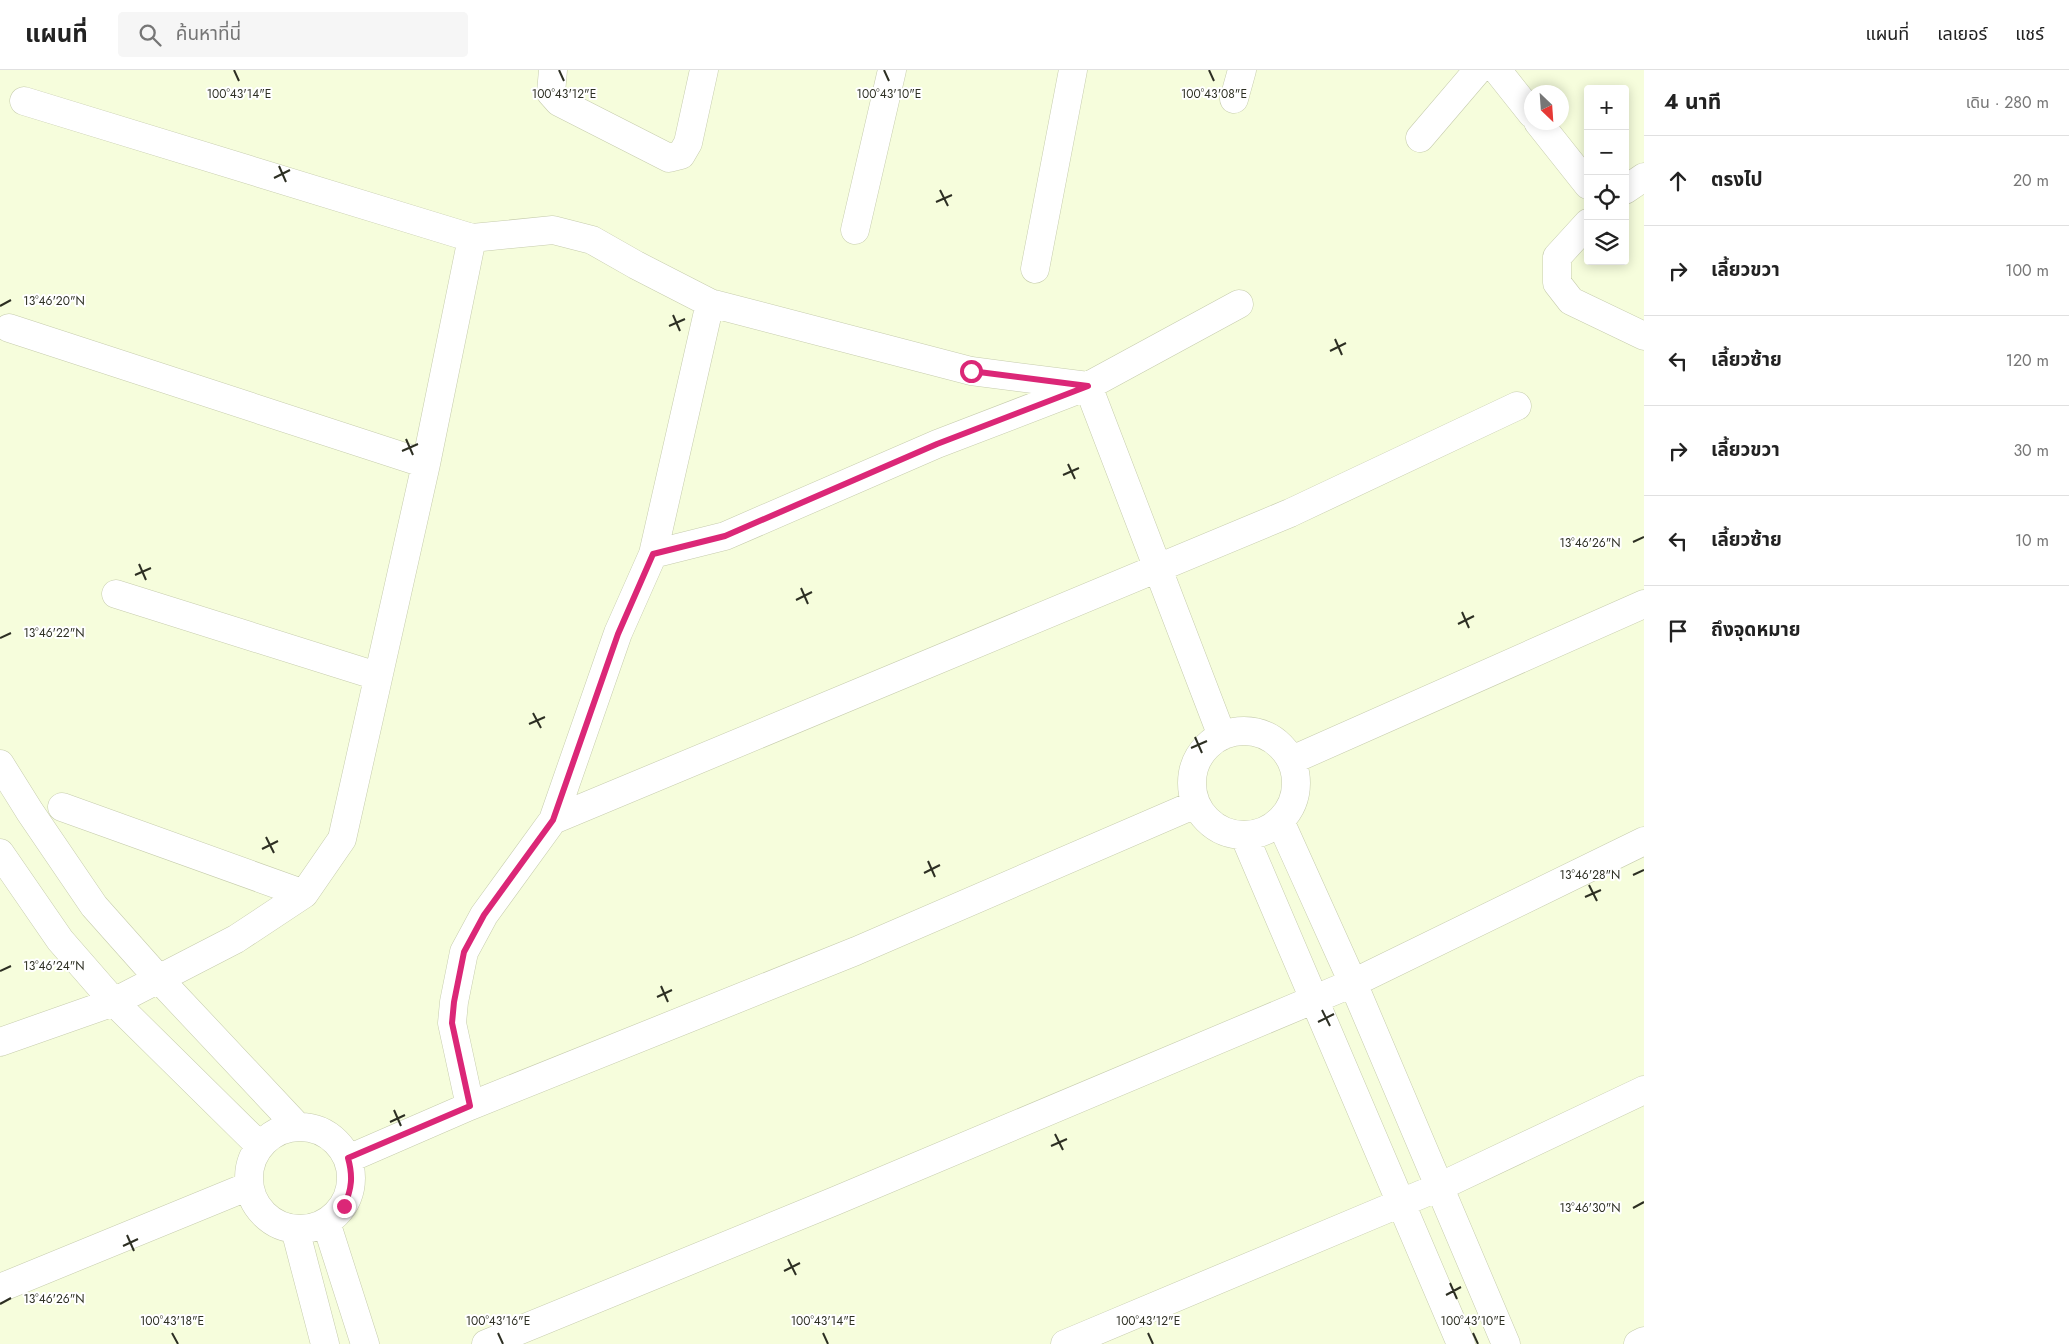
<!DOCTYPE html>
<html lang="th">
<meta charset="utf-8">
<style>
:root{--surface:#fff;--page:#f6f6f6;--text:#222;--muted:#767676;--line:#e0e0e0}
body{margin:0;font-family:Jost,"Noto Sans Thai",sans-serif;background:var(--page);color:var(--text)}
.controls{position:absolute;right:15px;top:15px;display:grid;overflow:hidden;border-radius:5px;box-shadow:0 2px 12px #0003}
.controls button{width:45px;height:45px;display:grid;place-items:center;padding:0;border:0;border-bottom:1px solid var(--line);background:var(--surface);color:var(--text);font:25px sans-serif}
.compass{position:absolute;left:1524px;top:15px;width:45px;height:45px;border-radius:50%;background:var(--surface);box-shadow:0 2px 12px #0003;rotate:155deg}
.stop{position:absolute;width:15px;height:15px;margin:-11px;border:4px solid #db2777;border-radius:50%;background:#fff}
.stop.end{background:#db2777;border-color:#fff;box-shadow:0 1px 5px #0008}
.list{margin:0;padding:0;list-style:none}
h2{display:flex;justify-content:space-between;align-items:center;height:65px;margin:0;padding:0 20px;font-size:21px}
h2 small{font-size:16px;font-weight:400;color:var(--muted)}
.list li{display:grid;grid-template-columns:32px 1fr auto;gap:15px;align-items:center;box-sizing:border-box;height:90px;padding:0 20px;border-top:1px solid var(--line)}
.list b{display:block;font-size:19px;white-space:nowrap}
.list em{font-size:16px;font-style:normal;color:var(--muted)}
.icon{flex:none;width:28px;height:28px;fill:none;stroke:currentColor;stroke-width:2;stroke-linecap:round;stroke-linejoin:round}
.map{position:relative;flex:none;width:1644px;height:1274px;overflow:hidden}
header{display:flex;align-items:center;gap:30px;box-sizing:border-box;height:70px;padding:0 25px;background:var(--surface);border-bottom:1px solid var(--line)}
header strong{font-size:24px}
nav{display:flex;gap:28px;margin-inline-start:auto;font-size:18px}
.search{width:350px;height:45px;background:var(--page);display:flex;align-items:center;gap:12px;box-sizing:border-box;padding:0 18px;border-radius:5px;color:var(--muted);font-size:19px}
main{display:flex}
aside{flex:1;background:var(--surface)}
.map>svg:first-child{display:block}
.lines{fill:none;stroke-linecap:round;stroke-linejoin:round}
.street-casing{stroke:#c6ccad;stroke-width:29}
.street{stroke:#fff;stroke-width:28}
.route{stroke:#db2777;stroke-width:6}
.ticks{fill:none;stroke:#2d2f23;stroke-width:2}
.ticks-label{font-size:12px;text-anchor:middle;fill:#2d2f23;stroke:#fff;stroke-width:4;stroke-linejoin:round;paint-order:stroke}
</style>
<header>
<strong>แผนที่</strong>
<div class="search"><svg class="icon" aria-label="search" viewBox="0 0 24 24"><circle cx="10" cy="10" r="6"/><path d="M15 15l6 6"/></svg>ค้นหาที่นี่</div>
<nav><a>แผนที่</a><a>เลเยอร์</a><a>แชร์</a></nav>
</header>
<main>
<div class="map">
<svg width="1644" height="1274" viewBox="0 0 1644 1274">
<rect width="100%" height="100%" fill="#f6fddc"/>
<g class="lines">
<g class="street-casing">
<path id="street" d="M553,0L551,23L559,32L669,88L681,85L688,73L704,0
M1497,0L1532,44
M1234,29L1242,0
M24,31L472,168L553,160L592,170L636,195L710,233L971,301L1088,316L1222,666
M1538,52L1588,115
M1420,68L1478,0
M1625,120L1644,107
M1588,153L1557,187V213L1571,231L1644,266
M855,160L892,0
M1035,199L1073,0
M9,258L426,394
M653,484L725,466L937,374L1088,316L1239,234
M116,524L377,606
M1192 713a52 52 0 1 1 104 0a52 52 0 1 1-104 0Z
M1292,690L1644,534
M0,694L30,742L94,836L158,908L297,1056
M62,737L304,824
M553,750L1290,443L1517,336
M1280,751L1353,913L1506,1274
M1244,765L1461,1274
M0,783L60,870L114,932L260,1076
M0,972L114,932L236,869L304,824L342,769L426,394L472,168
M470,1036L452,953L454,932L464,882L484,845L553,750L618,563L653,484L710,233
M249 1108a51 51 0 1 1 102 0a51 51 0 1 1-102 0Z
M348,1089L470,1036L856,881L1196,734
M326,1152L365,1274
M295,1159L325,1274
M0,1218L249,1116
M486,1274L835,1131L1353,913L1644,771
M1065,1274L1439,1117L1644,1020
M1638,1274L1644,1271"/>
</g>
<use href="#street" class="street"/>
</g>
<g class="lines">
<path class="route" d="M344,1136C352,1119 353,1106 348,1088L470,1036L452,953L454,932L464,882L484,845L553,750L618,564L653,484L725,466L937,374L1088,316L971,301"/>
</g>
<path class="ticks" d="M234,0L239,11M559,0L564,11M884,0L889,11M1209,0L1214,11M279,96L286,112M274,108L290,100M940,120L948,136M936,132L952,125M0,236L11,230M673,245L680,261M669,256L685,249M1335,269L1342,285M1330,281L1346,273M406,369L413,385M402,381L418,374M1068,394L1075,409M1063,405L1079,398M1633,472L1644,467M139,494L146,510M135,505L151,498M801,518L808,534M796,530L812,522M1462,542L1469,558M1458,554L1474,546M0,568L11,563M533,643L541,658M529,654L545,647M1195,667L1202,683M1191,678L1207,671M266,767L274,783M262,779L278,771M928,791L935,807M924,803L940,795M1633,805L1644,800M1589,815L1597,831M1585,827L1601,820M0,901L11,896M661,916L668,932M657,927L672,920M1322,940L1330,956M1318,952L1334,944M394,1040L401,1056M390,1052L405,1045M1055,1064L1063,1080M1051,1076L1067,1069M1633,1138L1644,1132M127,1165L134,1181M123,1176L138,1169M788,1189L796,1205M784,1201L800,1193M1450,1213L1457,1229M1446,1225L1461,1217M0,1234L11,1228M172,1263L178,1274M498,1263L503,1274M823,1263L828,1274M1148,1263L1153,1274M1473,1263L1478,1274"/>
<g class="ticks-label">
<text x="239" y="28">100°43'14"E</text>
<text x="564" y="28">100°43'12"E</text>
<text x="889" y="28">100°43'10"E</text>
<text x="1214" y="28">100°43'08"E</text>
<text x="54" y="235">13°46'20"N</text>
<text x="1590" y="477">13°46'26"N</text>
<text x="54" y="567">13°46'22"N</text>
<text x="1590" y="809">13°46'28"N</text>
<text x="54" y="900">13°46'24"N</text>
<text x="1590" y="1142">13°46'30"N</text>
<text x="54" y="1233">13°46'26"N</text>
<text x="172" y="1255">100°43'18"E</text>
<text x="498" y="1255">100°43'16"E</text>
<text x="823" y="1255">100°43'14"E</text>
<text x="1148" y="1255">100°43'12"E</text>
<text x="1473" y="1255">100°43'10"E</text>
</g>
</svg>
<div class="controls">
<button>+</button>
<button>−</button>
<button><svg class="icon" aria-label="locate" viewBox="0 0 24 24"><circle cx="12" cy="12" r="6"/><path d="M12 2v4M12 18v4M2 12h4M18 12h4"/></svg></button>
<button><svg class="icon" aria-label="layers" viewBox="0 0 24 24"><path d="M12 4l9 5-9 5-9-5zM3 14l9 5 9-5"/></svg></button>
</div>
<svg class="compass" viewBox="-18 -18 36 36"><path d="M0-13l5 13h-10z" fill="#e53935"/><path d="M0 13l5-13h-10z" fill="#767676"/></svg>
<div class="stop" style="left:971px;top:301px"></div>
<div class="stop end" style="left:344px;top:1136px"></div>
</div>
<aside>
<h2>4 นาที<small>เดิน · 280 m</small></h2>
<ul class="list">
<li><svg class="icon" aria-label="ahead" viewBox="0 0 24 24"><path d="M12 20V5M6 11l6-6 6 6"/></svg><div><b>ตรงไป</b></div><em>20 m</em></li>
<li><svg class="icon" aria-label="right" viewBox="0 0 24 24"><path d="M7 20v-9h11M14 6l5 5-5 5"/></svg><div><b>เลี้ยวขวา</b></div><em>100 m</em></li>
<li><svg class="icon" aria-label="left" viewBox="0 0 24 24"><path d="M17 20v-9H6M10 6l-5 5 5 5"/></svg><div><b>เลี้ยวซ้าย</b></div><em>120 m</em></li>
<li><svg class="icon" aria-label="right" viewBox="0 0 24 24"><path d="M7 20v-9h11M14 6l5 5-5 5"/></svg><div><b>เลี้ยวขวา</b></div><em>30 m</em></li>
<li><svg class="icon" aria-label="left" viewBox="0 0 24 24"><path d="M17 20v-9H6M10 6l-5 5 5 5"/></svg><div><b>เลี้ยวซ้าย</b></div><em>10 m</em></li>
<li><svg class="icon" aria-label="arrive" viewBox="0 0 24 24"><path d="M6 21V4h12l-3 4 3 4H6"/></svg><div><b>ถึงจุดหมาย</b></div></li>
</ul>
</aside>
</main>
